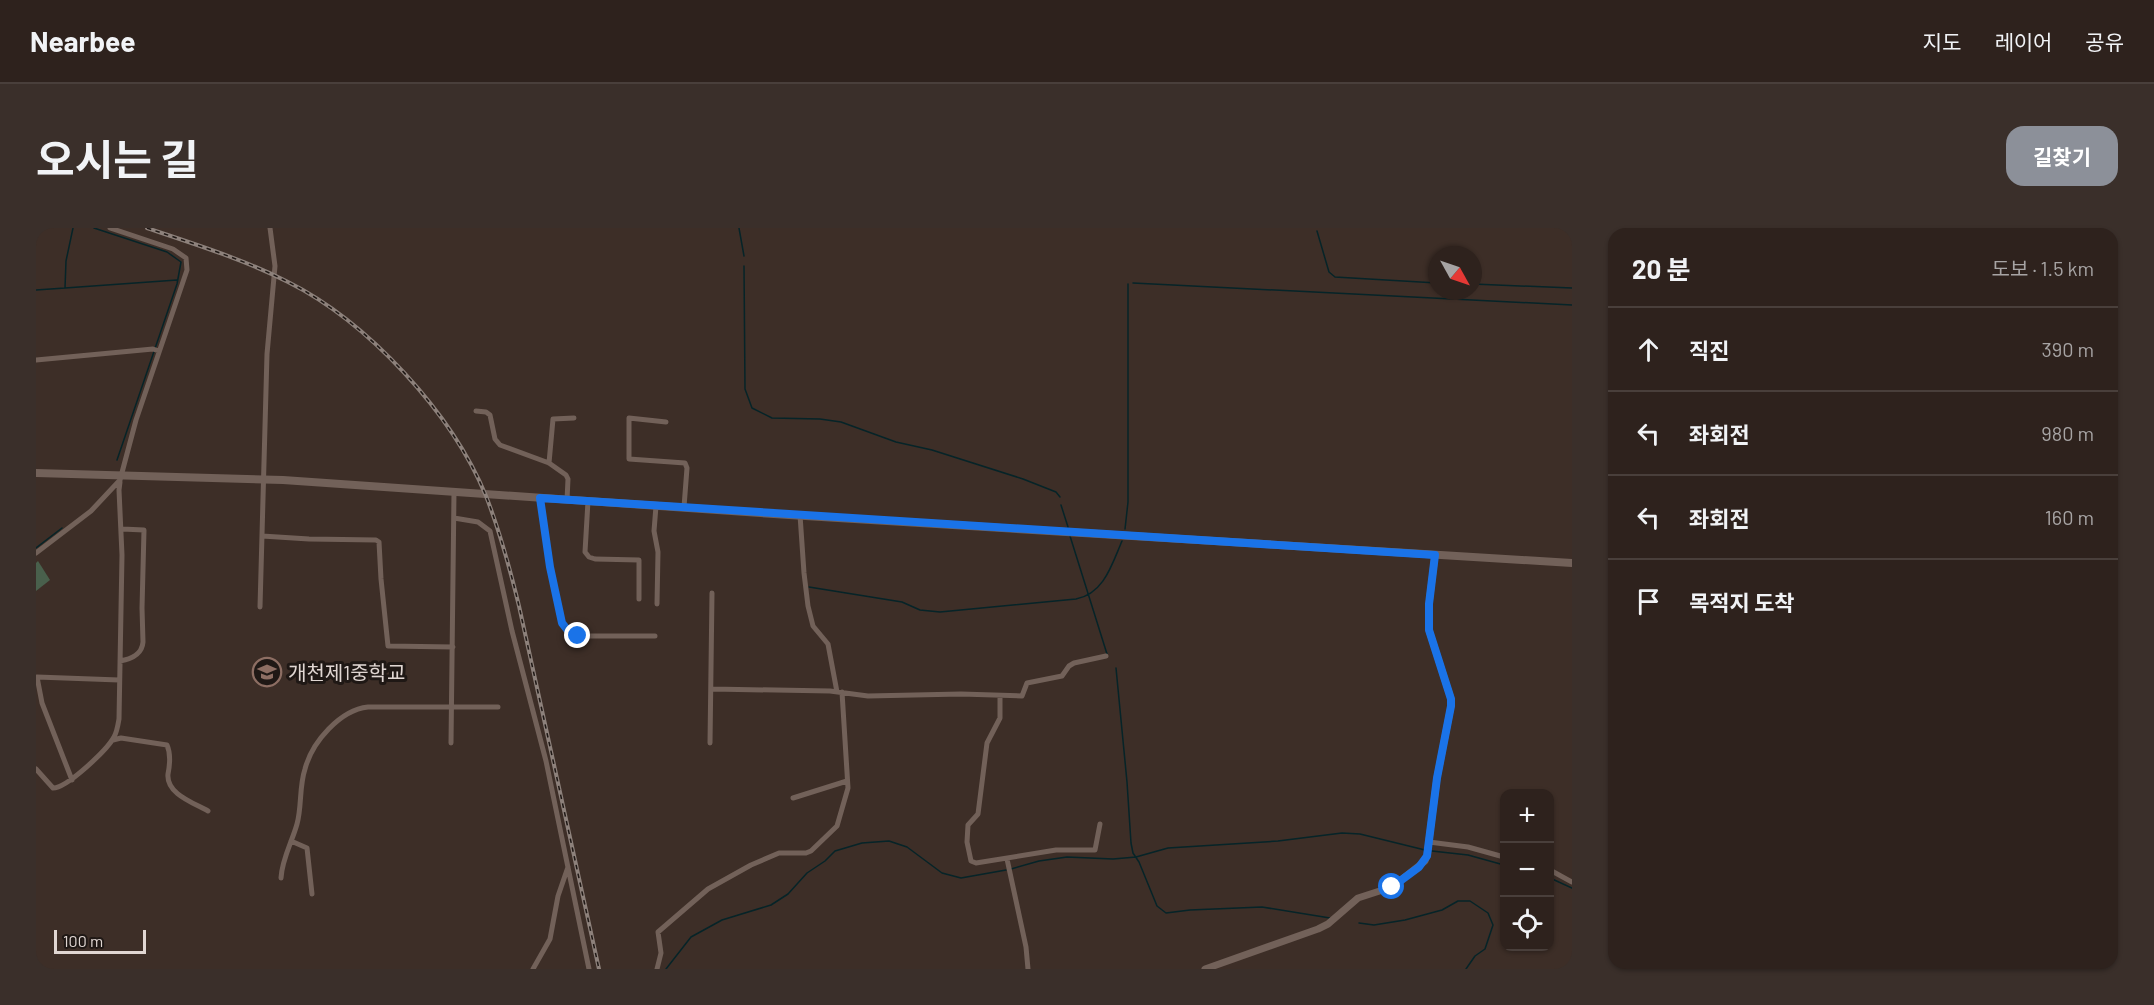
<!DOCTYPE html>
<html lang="ko">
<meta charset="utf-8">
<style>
:root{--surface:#2e221d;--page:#3a2f2a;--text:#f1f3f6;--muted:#a7a4a4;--line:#493f3b;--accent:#8c9099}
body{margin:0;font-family:Barlow,"Noto Sans KR",sans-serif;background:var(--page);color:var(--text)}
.controls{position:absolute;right:18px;bottom:18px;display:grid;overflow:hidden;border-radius:12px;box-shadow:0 2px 4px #0004}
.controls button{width:54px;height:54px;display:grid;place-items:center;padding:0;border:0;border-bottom:2px solid var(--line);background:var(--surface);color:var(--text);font:30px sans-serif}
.compass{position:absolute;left:1392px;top:18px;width:54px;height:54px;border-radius:50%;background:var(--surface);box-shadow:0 2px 4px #0004;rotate:130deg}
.scale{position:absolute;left:18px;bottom:15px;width:92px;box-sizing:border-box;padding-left:6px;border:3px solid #e0d6d2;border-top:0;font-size:16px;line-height:21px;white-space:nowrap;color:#e0d6d2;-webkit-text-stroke:4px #1f1815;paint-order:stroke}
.stop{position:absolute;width:18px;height:18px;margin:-14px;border:4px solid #1a73e8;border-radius:50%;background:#fff}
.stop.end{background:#1a73e8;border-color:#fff;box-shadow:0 2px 6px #0008}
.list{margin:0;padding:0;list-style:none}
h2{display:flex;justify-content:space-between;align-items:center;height:78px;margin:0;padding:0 24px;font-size:26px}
h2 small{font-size:20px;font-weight:400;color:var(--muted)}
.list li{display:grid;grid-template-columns:39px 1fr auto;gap:18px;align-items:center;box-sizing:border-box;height:84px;padding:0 24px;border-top:2px solid var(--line)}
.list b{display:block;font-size:22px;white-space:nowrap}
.list em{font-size:20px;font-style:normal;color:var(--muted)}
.icon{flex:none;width:33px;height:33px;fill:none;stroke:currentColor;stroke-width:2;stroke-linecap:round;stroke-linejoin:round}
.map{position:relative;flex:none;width:1536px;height:741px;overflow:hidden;border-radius:18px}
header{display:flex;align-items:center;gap:36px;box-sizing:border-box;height:84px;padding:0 30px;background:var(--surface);border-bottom:2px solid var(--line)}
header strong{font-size:28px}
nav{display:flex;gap:33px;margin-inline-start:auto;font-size:21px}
.intro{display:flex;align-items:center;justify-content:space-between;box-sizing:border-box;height:144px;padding:0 36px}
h1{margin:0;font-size:42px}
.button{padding:15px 27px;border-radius:18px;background:var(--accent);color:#fff;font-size:21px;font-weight:700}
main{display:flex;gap:36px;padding:0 36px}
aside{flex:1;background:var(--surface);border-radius:18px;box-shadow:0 2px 4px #0004}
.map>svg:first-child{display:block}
.green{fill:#49604c}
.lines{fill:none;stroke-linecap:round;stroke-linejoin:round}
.stream{stroke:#062428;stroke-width:1.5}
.minor{stroke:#726159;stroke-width:5}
.tertiary{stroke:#726159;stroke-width:7}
.secondary{stroke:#726159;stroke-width:8}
.rail-casing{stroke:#8d817b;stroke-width:4}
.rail{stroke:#1f1815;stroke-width:1.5;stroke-dasharray:4.5;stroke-linecap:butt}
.route{stroke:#1a73e8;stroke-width:8}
.labels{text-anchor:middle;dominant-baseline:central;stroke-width:6;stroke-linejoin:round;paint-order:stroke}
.poi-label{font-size:20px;fill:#e0d6d2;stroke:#1f1815;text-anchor:start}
</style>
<header>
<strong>Nearbee</strong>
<nav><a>지도</a><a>레이어</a><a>공유</a></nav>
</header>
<div class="intro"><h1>오시는 길</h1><a class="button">길찾기</a></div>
<main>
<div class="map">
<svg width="1536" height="741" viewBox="0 0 1536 741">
<rect width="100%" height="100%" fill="#3d2e27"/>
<path class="green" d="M2,333L14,352L0,363V335Z"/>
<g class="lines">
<path class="stream" d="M58,0L131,24L145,34L141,56L81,232
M703,0L708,28
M1281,3L1293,44L1299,49L1401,55
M708,38L709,161L716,180L736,190L784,191L805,194L860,214L896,222L987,251L1020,264L1024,269
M1097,55L1536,77
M1437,56L1536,60
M29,60L141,52
M0,62L29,60L30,33L37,0
M1025,277L1032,299
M1089,301L1092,274V56
M1034,308L1071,426
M0,320L26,300
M773,359L866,374L884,382L904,384L1040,371C1068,366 1076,336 1086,313
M1080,440L1091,554L1095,615L1097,625L1103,634L1121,678L1130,685L1154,682L1226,679L1294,690
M1396,623L1432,627L1468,637
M975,641L1003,633L1031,629L1077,631L1100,629L1132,620L1242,613L1306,605L1324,606L1389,622
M1514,650L1536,660
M1323,695L1338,697L1369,692L1406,682L1422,673H1434L1452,685L1457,697L1449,721L1439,728L1430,741
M630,741L655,709L686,692L735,677L752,666L771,645L789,633L799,623L826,615L853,613L871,619L906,645L925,650L970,642"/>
<path class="minor" d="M0,132L117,121L123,123
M440,183L450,184L454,187L459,211L464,217L513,235L530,247L532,251L531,272
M630,194L593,190V231L649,235L651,240L648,279
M513,235L517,191L538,190
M504,270L514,339L526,395L533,404L542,408H619
M552,273L549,324L553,329L559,331L603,332V371
M620,278L618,303L622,324L621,376
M764,287L768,345L772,378L777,398L792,416L801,464
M418,290L442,294L454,303L476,403L510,533L553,741
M226,308L273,311L340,312L343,314L345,351L352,418L417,419
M0,325L55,283L84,252L100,192L151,42L150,30L137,21L74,0
M224,379L231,126L239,38L234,0
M84,433C95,431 106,427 107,414L106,380L108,302L86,301
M676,461L794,463L832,468L925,466L986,468L991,455L1026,448L1033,438L1038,435L1070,428
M964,468V490L951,515L942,586L932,597L931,614L935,633L940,635L1020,622H1059L1064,596
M77,512L85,510L131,517C135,526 134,536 132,546C130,566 158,575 172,583
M415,515L418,264
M674,515L676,365
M0,541L17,560C31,560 71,522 78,509C81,504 82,497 83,491L86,327L83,262L84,254
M36,552L6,475L1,449L83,452
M757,570L811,553
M255,613L271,620L276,666
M1393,614L1432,619L1468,629
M971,631L990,719L992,741
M1514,642L1536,654
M245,650C246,631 256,614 261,596C266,578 263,559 269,541C276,514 304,482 332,479H462
M497,741L514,711L522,668L532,639
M621,741L625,725L622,704L672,661L715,637L743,625H770L775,623L801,598L812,560L806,464"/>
<path class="tertiary" d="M1169,741L1282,701L1292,696L1322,670L1356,659L1389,633L1391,628L1401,550L1415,478V471L1393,402V376L1399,327"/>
<path class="secondary" d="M0,245L247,252L753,287L1536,335"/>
<g class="rail-casing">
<path id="rail" d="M111,0C158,16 207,31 252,54C332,94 416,185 450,268C464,304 474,341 483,378L563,741"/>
</g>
<use href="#rail" class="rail"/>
</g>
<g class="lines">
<path class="route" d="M542,408L533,404L526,395L514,339L504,270L1399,327L1393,376V402L1415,471V478L1401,550L1391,628L1383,639L1356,659"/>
</g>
<defs>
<g id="school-ring" transform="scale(1.5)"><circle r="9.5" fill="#1f1815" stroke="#8d6e63" stroke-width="1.5"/><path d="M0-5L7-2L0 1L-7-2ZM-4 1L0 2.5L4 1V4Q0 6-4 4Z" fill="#8d6e63"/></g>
</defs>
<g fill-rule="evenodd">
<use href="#school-ring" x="231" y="444"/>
</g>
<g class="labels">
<g class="poi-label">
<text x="252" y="444">개천제1중학교</text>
</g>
</g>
</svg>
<div class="controls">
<button>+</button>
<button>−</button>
<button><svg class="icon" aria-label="locate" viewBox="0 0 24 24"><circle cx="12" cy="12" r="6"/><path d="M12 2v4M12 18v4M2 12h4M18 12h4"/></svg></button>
</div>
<svg class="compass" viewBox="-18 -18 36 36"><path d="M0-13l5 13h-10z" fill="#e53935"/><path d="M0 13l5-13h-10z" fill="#a7a4a4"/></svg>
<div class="scale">100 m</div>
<div class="stop" style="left:1356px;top:659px"></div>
<div class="stop end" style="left:542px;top:408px"></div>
</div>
<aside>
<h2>20 분<small>도보 · 1.5 km</small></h2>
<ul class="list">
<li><svg class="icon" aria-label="ahead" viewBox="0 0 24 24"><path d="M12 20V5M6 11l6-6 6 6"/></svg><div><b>직진</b></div><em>390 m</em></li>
<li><svg class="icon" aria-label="left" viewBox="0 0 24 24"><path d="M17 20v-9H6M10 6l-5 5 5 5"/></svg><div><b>좌회전</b></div><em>980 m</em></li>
<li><svg class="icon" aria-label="left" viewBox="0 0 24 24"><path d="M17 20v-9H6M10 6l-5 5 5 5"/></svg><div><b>좌회전</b></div><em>160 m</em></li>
<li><svg class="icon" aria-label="arrive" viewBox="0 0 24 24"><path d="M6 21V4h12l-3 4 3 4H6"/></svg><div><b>목적지 도착</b></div></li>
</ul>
</aside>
</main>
